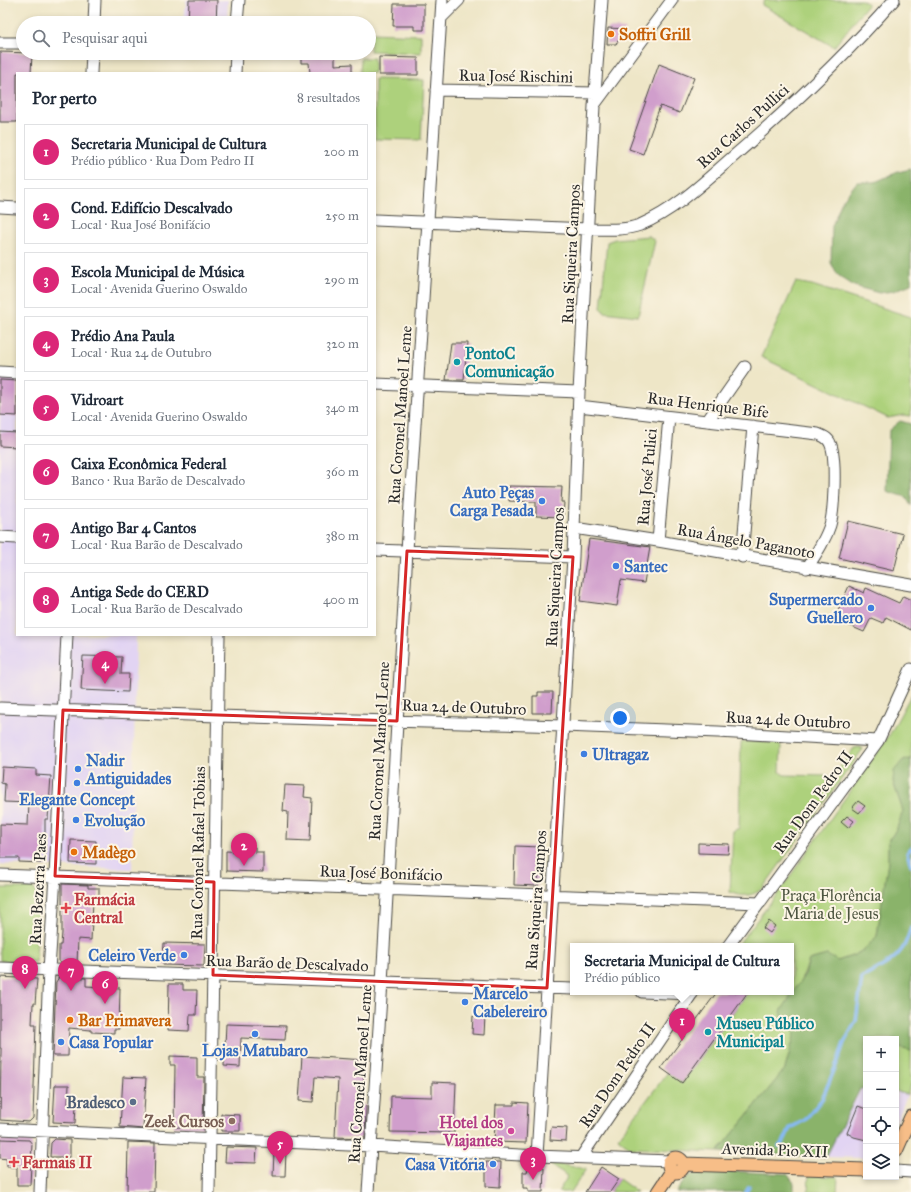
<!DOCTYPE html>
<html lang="pt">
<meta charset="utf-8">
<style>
:root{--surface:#fff;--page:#f2f2f3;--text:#1f2937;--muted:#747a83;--line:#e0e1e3;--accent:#db2777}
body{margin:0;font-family:"IM FELL Great Primer",serif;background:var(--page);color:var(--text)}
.controls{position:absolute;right:12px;bottom:12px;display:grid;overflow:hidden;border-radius:0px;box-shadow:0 2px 6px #0003}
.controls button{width:36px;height:36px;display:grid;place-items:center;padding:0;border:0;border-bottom:1px solid var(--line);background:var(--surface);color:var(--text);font:20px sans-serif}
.you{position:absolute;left:620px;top:718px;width:14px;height:14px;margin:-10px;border:3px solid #fff;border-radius:50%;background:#1a73e8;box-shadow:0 0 0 6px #1a73e833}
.badge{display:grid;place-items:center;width:26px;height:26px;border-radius:50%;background:var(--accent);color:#fff;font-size:13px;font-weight:700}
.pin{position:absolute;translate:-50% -33px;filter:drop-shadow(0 1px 2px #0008)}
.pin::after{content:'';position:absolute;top:21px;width:14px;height:12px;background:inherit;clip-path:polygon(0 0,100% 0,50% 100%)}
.popup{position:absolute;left:570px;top:943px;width:224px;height:52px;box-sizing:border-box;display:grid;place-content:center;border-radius:0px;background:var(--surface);filter:drop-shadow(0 1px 3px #0005);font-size:13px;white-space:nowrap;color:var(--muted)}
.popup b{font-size:15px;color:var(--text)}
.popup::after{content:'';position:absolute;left:50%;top:100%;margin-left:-8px;border:8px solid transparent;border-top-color:var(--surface)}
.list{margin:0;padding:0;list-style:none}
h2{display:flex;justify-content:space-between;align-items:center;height:52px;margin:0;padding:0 16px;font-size:17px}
h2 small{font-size:13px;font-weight:400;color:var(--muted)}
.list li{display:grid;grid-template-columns:26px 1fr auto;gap:12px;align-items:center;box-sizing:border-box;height:56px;margin:0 8px 8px;padding:0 8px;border:1px solid var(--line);border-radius:0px}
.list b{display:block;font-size:15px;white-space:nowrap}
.list p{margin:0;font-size:13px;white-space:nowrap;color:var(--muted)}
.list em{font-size:13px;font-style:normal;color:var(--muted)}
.icon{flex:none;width:22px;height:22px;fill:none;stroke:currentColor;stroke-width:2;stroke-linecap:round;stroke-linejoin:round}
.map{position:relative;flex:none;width:911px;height:1192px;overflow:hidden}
.search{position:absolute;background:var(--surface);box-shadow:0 2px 6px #0003;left:16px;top:16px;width:360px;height:44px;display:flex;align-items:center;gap:10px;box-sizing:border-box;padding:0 14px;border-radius:22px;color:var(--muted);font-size:15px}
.panel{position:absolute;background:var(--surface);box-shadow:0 2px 6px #0003;left:16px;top:72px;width:360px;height:564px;border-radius:0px}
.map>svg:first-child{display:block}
.built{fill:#e2d4f3}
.green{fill:#add17b;stroke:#6c7e53}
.forest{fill:#8ab36b;stroke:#5a6f4b}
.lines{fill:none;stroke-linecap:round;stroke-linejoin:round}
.stream{stroke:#87baf5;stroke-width:3.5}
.building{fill:#d09ecc}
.minor-casing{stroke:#484742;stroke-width:13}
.major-casing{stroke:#484742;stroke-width:15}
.minor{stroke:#fff;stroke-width:11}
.major{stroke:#f7be88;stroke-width:13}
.marked{fill:none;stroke:#d62828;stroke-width:3;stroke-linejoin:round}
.food-dot{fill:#e8710a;stroke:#fcf5e5;stroke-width:1.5}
.culture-dot{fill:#0f9aa8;stroke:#fcf5e5;stroke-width:1.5}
.shop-dot{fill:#3f7fe0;stroke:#fcf5e5;stroke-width:1.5}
.health-dot{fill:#e0444e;stroke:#fcf5e5;stroke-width:1.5}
.service-dot{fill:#5c6f8a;stroke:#fcf5e5;stroke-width:1.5}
.education-dot{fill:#8d6e63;stroke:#fcf5e5;stroke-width:1.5}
.hotel-dot{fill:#d1479c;stroke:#fcf5e5;stroke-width:1.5}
.labels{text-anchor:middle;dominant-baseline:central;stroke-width:4;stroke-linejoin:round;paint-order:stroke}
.food-label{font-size:16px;font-weight:bold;fill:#c56008;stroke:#fcf5e5;text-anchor:start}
.street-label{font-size:16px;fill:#2b2b2b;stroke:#fcf5e5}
.culture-label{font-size:16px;font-weight:bold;fill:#0d838f;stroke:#fcf5e5;text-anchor:start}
.shop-label{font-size:16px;font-weight:bold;fill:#366cbe;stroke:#fcf5e5;text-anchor:start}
.park-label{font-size:16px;fill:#4c543f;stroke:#fcf5e5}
.health-label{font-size:16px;font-weight:bold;fill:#be3a42;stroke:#fcf5e5;text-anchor:start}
.service-label{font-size:16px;font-weight:bold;fill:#4e5e75;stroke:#fcf5e5;text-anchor:end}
.education-label{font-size:16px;font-weight:bold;fill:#785e54;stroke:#fcf5e5;text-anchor:end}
.hotel-label{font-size:16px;font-weight:bold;fill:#b23c85;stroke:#fcf5e5;text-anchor:end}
</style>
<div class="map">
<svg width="911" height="1192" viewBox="0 0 911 1192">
<rect width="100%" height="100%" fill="#fcf5e5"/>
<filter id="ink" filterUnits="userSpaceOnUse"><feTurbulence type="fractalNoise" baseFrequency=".025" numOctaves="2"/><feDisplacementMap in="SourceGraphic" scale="8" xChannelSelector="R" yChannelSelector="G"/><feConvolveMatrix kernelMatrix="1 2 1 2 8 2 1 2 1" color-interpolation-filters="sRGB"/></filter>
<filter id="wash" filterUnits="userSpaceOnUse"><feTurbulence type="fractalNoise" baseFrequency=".012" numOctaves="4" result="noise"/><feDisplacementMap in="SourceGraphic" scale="16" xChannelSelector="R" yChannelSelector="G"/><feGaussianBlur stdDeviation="0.9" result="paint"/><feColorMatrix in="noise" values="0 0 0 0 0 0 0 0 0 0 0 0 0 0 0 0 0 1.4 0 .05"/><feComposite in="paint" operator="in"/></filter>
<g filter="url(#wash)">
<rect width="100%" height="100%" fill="#eee6c7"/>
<path class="built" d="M186,0H228L227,23H184Z
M0,377L17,378V635H136L132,869L0,864Z
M866,1088V1158L826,1157L861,1089Z
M896,1091L907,1095L896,1123Z"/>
<path class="green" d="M765,0H862L868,4L834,47L762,5Z
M371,33L421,35V53L370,51Z
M361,58H374V73H360Z
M375,79L424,80L421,140L375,139Z
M649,236L655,241L638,316L604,312L601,308L607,242L615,239Z
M796,282L812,285L911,317V416L903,415L888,418L761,357Z
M911,695V759L903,760L893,782L903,811L897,828L888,842V862L877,936L866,948L855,955L837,961L827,955L809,960C802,980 792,1000 783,1021L795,1033L785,1069L718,1152L630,1148L618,1138L668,1072L682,1083L748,992H791V946H737L784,885L890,734Z
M742,741L779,743L781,746L780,772L784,775L831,776L835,774L854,748L859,747L863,749L765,885C757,896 742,898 730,892L733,831L739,828L741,743Z
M0,888H33L39,896L36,962L0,961Z
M896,1047L911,1051V1085L907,1095L896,1091Z
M546,1162L586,1169L571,1192H558L568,1176Z
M809,1175L838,1177L837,1192H808Z
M619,1179L637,1192H610Z"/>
<path class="forest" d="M911,169V284L893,291L879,293L854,286L838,275L831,263L832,226L842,201L857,182H875L898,172Z
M900,421L911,424V506L906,497L887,491L889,430Z
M911,759V1051L896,1047V1039H866V1088L860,1089L826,1157L718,1152L785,1069L795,1033L783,1021L781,1011L805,974L809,960L827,955L838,961L855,955L866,948L877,936L888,862V842L897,828L903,811L893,781L894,771L903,760Z
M705,1170L787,1174L794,1183V1192H676L688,1176Z"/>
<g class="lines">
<path class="stream" d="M911,848L907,853L911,865
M779,1146L783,1143L790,1128L805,1120L822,1099L837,1063L844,1043L856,1021L862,978C877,969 895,962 904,946C907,940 909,934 911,928
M746,1192L749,1187"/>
</g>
<g id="blocks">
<path class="building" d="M189,0H217L216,23H188Z
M394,4H424V30H414V26H393Z
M608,28L626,29L616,44H607Z
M0,52L32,53L31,73H17V122H0Z
M301,53H335V65L352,64V73H310L309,63H301Z
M379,57L418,58V75H379Z
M659,64L694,78L680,113L660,106L643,154L629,149Z
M451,343H467L464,380H446Z
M0,380L17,381V416L0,415Z
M0,432L17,433V447L0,446Z
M509,486L562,487L561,502H564L563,517L536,516V502L509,501Z
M848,521L903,534L894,571L839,558Z
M589,539L650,547L644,583L621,580L617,606L580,601Z
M849,586L864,593L866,588L899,603L903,596L911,600V630L886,617L883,623L871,618L864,632L834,619Z
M83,656L122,657L121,674H129L128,692L81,690Z
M538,692H553L552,713H533V696H538Z
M2,767L36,769V775L51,776L48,819H45V859L41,863L19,862V858H0V824L28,825L29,803L4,802L5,784L1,783Z
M285,785L305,786L304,797L312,798L310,841L287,840L288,812L283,811Z
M858,801L865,806L859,813L852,808Z
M847,816L854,821L848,828L841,822Z
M71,840L96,841V864L70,863Z
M698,843L729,844L728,854L698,853Z
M515,846L540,847L538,886L514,885Z
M244,847H255V852H263V872L226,871V851L244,852Z
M62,884L88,885V888H99V901H93L91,940L78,939L77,964L61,963L59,962V945H61L62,933Z
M769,921L775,926L770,933L763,928Z
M164,943L205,944L204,966L163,965Z
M0,977L37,979L35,1004H33L32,1024H36L33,1118L29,1122L0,1120L1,1048H0Z
M59,977L86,978V986L120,988L119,1029H114V1033L91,1032V1030L69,1028L68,1056H53L56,982Z
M169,984H183V990H197L196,1015H190L189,1031L168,1030Z
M717,992H748L682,1083L661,1068Z
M473,1016H485L484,1035L472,1034Z
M226,1024L286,1026L285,1040L241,1038L240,1067L224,1066Z
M170,1056L197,1057V1077H204L203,1128L174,1127L175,1065H170Z
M302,1056L365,1060L362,1105L366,1106L365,1138L335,1137L338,1079L315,1077L313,1102L299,1101Z
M123,1077L146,1078L143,1129L120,1127Z
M432,1082L456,1083L454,1133L390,1132L391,1096L432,1097Z
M55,1085H69L68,1105H76L75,1123L53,1122Z
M514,1102L528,1103L526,1143L494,1142L496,1105H514Z
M858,1106L866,1109V1140L854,1137L847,1133Z
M221,1114L240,1115V1131H221Z
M551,1127L567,1128L566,1141L550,1140Z
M0,1139L29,1140L32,1144L30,1185H17V1167H7V1159L0,1158Z
M55,1139L70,1140V1157H50L51,1143Z
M128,1142L155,1143L154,1192H127Z
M226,1147L257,1148L256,1163L225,1162Z
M274,1151L286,1152L285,1176H273Z
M486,1162H501L500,1187L486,1186Z
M601,1167L619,1179L610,1192H585Z
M528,1168H544L543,1192H528V1188H523V1172H527Z"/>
</g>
</g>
<g filter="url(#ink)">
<use href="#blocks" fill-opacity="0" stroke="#484742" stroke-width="1"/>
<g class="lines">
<g class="minor-casing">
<path id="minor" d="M441,18L459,0
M94,23L95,0
M237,23L239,0
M0,43H23
M91,73L92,53
M235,73L236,53
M436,90L596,93
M595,104L672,0
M0,207L17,208
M375,220L588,229C605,229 624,231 640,225C677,209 705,181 735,155C791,107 845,56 894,0
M0,372L17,373
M375,384L579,392
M579,406L818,434C823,436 828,438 830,443C837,456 834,511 830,525C825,541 816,554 807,568
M708,420L745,367
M574,528L658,541L911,585
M0,537L17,538
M658,541L669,417
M375,550L573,557
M742,557L753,426
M0,708L217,716L563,726L718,732L878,741
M0,875L760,903
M728,946L878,741L911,669
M0,968L573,989
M642,992L692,994
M0,1129L371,1146L537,1156L670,1161
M537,1156L573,557L579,392L594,106L602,0
M581,1157L693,992
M896,1171L911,1172
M40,1192L49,970L55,876L67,635
M209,1192L219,635
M368,1192L382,982L407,551L442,0"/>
</g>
<g class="major-casing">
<path id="major" d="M896,1151L911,1117
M669 1165a7 7 0 1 1 14 0a7 7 0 1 1-14 0Z
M683,1164L866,1170
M658,1192L672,1171"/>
</g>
<use href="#minor" class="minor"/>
<use href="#major" class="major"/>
</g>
</g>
<path class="marked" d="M407,551L573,557L547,988L213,975L214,882L55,876L63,710L397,721Z"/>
<g class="food-dot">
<circle cx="611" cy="34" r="4"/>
<circle cx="74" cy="852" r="4"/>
<circle cx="70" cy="1020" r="4"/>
</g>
<g class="culture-dot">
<circle cx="457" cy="362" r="4"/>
<circle cx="708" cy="1032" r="4"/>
</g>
<g class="shop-dot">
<circle cx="542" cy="501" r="4"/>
<circle cx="616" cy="566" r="4"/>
<circle cx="871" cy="608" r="4"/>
<circle cx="584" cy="754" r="4"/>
<circle cx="78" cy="769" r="4"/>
<circle cx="77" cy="783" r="4"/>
<circle cx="76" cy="820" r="4"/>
<circle cx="184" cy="955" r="4"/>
<circle cx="465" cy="1002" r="4"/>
<circle cx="255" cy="1034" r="4"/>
<circle cx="61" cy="1042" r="4"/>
<circle cx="493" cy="1164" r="4"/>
</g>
<g class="health-dot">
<path d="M64 902h4v4h4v4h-4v4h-4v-4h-4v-4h4z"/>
<path d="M12 1156h4v4h4v4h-4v4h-4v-4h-4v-4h4z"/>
</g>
<circle class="service-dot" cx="133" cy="1102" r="4"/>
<circle class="education-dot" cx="232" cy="1121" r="4"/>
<circle class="hotel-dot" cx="511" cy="1131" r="4"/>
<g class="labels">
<g class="food-label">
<text x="619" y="34">Soffri Grill</text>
<text x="82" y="852">Madègo</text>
<text x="78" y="1020">Bar Primavera</text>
</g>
<g class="street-label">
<text transform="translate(516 76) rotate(1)">Rua José Rischini</text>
<text transform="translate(743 126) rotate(-42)">Rua Carlos Pullici</text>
<text transform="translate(571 254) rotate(-87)">Rua Siqueira Campos</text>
<text transform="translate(708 405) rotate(7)">Rua Henrique Bife</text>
<text transform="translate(400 415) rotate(-86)">Rua Coronel Manoel Leme</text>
<text transform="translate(647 477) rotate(-85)">Rua José Pulici</text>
<text transform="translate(746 541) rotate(10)">Rua Ângelo Paganoto</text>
<text transform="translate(555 577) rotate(-87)">Rua Siqueira Campos</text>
<text transform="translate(464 707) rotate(2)">Rua 24 de Outubro</text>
<text transform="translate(788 720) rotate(3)">Rua 24 de Outubro</text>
<text transform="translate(379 751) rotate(-87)">Rua Coronel Manoel Leme</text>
<text transform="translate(813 802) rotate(-54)">Rua Dom Pedro II</text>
<text transform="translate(198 853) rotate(-89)">Rua Coronel Rafael Tobias</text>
<text transform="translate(381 873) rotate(2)">Rua José Bonifácio</text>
<text transform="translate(38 889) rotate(-87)">Rua Bezerra Paes</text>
<text transform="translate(536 900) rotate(-86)">Rua Siqueira Campos</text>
<text transform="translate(287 963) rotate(2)">Rua Barão de Descalvado</text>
<text transform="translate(360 1074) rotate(-86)">Rua Coronel Manoel Leme</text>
<text transform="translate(617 1075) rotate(-56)">Rua Dom Pedro II</text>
<text transform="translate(775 1150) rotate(2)">Avenida Pio XII</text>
</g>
<g class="culture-label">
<text x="465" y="353">PontoC<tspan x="465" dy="18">Comunicação</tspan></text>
<text x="716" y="1023">Museu Público<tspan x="716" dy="18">Municipal</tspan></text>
</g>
<g class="shop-label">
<text x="534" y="492" text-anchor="end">Auto Peças<tspan x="534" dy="18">Carga Pesada</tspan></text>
<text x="624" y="566">Santec</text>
<text x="863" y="599" text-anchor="end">Supermercado<tspan x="863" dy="18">Guellero</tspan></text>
<text x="592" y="754">Ultragaz</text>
<text x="86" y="760">Nadir<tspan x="86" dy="18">Antiguidades</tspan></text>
<text x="77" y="799" text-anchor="middle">Elegante Concept</text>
<text x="84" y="820">Evolução</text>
<text x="176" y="955" text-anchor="end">Celeiro Verde</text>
<text x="473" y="993">Marcelo<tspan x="473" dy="18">Cabelereiro</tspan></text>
<text x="69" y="1042">Casa Popular</text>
<text x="255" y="1050" text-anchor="middle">Lojas Matubaro</text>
<text x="485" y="1164" text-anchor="end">Casa Vitória</text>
</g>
<g class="park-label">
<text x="831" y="895">Praça Florência<tspan x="831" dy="18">Maria de Jesus</tspan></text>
</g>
<g class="health-label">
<text x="74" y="899">Farmácia<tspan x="74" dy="18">Central</tspan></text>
<text x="22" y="1162">Farmais II</text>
</g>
<g class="service-label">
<text x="125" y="1102">Bradesco</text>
</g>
<g class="education-label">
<text x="224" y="1121">Zeek Cursos</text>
</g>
<g class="hotel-label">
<text x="503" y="1122">Hotel dos<tspan x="503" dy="18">Viajantes</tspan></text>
</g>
</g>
</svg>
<div class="controls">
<button>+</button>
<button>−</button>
<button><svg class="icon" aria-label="locate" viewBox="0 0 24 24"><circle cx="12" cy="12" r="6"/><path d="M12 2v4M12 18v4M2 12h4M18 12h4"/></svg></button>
<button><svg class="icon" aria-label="layers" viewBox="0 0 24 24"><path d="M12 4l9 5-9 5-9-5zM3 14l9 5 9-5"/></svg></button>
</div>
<div class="you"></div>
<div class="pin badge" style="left:682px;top:1041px">1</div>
<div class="popup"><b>Secretaria Municipal de Cultura</b>Prédio público</div>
<div class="pin badge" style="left:244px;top:866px">2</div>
<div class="pin badge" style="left:533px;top:1180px">3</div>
<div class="pin badge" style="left:105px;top:684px">4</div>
<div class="pin badge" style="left:280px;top:1164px">5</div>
<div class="pin badge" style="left:105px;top:1004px">6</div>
<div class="pin badge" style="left:71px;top:991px">7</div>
<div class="pin badge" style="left:25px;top:989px">8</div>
<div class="search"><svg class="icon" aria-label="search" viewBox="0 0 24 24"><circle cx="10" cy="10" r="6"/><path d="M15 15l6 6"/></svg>Pesquisar aqui</div>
<section class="panel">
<h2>Por perto<small>8 resultados</small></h2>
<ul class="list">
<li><span class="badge">1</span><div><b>Secretaria Municipal de Cultura</b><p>Prédio público · Rua Dom Pedro II</p></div><em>200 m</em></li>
<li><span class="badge">2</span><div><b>Cond. Edifício Descalvado</b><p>Local · Rua José Bonifácio</p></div><em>250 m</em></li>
<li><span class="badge">3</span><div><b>Escola Municipal de Música</b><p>Local · Avenida Guerino Oswaldo</p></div><em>290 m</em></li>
<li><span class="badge">4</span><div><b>Prédio Ana Paula</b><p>Local · Rua 24 de Outubro</p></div><em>320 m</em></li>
<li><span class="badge">5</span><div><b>Vidroart</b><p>Local · Avenida Guerino Oswaldo</p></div><em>340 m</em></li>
<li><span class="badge">6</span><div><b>Caixa Econômica Federal</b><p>Banco · Rua Barão de Descalvado</p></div><em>360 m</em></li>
<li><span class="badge">7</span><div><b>Antigo Bar 4 Cantos</b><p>Local · Rua Barão de Descalvado</p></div><em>380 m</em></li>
<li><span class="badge">8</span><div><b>Antiga Sede do CERD</b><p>Local · Rua Barão de Descalvado</p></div><em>400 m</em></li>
</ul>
</section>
</div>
